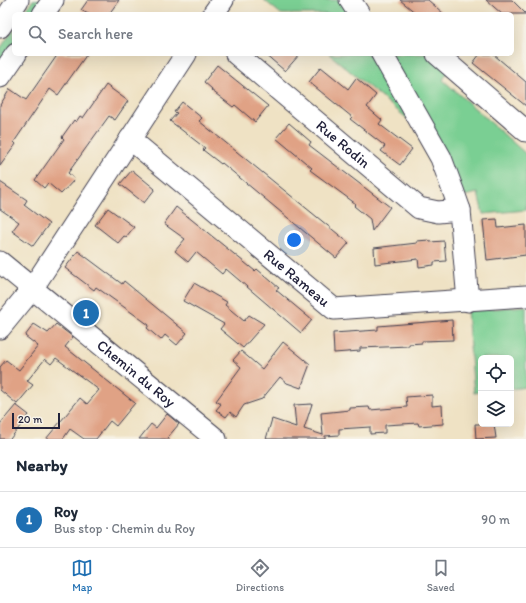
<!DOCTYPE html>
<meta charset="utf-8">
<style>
:root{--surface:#fff;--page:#f2f2f3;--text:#1f2937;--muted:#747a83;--line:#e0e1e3;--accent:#1f6fb2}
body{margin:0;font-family:Itim,sans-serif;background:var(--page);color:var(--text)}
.controls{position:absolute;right:12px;bottom:12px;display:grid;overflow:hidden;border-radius:6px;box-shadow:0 4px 16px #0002}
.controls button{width:36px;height:36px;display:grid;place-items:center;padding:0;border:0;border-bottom:1px solid var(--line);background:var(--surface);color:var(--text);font:20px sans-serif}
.scale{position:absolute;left:12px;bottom:10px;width:48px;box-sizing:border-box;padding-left:4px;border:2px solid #22223b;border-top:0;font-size:11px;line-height:14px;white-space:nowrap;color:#22223b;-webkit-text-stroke:3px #f7f3e8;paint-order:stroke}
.you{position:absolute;left:294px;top:240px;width:14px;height:14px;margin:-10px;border:3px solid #fff;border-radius:50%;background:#1a73e8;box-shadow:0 0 0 6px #1a73e833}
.badge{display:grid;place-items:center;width:26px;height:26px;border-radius:50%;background:var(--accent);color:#fff;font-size:13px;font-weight:700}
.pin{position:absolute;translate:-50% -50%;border:2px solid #fff;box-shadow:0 1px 4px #0006}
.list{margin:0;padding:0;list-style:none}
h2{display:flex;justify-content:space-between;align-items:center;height:52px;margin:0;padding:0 16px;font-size:17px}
h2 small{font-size:13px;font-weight:400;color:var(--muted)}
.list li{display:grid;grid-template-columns:26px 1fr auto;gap:12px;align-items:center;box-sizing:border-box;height:56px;padding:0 16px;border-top:1px solid var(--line)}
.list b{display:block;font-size:15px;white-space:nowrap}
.list p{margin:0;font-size:13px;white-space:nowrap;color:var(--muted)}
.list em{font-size:13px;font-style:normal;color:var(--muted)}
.icon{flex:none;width:22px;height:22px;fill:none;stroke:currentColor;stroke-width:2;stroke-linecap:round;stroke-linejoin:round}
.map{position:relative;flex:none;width:526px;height:439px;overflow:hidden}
.search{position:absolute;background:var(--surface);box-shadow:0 4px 16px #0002;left:12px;right:12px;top:12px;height:44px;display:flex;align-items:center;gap:10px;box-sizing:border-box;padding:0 14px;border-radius:6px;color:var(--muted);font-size:15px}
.sheet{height:108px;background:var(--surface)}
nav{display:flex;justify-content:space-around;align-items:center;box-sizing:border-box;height:56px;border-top:1px solid var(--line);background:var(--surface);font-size:11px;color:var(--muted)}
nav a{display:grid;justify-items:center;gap:2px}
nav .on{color:var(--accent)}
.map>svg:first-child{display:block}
.green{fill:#7acf93;stroke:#4e7867}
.building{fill:#e0a285}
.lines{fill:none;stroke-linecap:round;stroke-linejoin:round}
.minor-casing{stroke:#413f50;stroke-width:23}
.minor{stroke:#fff;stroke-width:21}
.labels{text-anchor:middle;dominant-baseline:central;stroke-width:3;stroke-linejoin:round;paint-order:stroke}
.street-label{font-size:15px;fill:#22223b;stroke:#f7f3e8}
</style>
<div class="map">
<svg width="526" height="439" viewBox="0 0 526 439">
<rect width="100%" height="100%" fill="#f7f3e8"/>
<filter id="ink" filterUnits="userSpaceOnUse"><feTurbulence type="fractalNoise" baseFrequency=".025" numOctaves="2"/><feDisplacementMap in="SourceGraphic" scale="8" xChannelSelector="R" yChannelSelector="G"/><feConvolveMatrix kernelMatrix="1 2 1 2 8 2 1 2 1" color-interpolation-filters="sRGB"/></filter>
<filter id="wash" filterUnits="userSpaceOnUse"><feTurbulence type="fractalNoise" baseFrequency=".012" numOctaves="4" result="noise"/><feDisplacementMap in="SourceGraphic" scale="16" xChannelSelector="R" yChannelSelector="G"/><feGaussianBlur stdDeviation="0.9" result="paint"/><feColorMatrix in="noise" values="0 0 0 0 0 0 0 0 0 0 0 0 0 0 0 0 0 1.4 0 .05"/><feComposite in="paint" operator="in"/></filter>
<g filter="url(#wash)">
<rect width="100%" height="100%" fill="#efe2c4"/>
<path class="green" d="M33,0H44L35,14H23Z
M264,0H340L349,14H281Z
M14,28V45L0,65V49Z
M329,54H372L409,120Z
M389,54H429L448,71L443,80L526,154V210L483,214L478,193L464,196Z
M526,306V387L511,389V358H481V392L474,393L467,311Z"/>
<g id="blocks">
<path class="building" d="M88,0H119L109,14H88L81,10Z
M400,0H428L444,14H417Z
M486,0H512L526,14H502Z
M58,54H87L58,95L50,89L14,142L16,144L0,166V105L10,89L26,100Z
M265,54H300L285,71Z
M480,54H493L526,82V106L473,63Z
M217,65L268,106L255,122L235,105L233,107L211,90L212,89L204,82Z
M321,67L348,89L356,78L376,95L367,107L382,120L379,124L412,149L400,165L381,151L385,146L350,119L352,117L309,82Z
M106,85L128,101L115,120L109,116L68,173L75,179L61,194L48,183L44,188L35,180L64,139L62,137L74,120L76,122L80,116L83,118Z
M182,102L202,118L199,121L349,243L336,258L222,163L221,164L203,150L205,148L170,121L177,113L174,112Z
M289,123L311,142L309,145L390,207L372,231L370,219L354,206L356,204L310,170L312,168L276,138Z
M132,170L155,189L144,203L120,184Z
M0,182L27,200L24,205L49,224L33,246L12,231L19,222L0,209Z
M176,207L255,271L257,269L279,288L276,290L312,320L301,333L226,269L222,274L196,252L188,262L175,251L185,239L164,224Z
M108,208L134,227L126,237L124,236L118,243L95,225Z
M497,219L498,228L526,225V255L487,260L483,220Z
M429,240L430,242L444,241L446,261L434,262V265L419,267L418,259L375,264L374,248L417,243V241Z
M78,251L122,284L124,281L187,333L177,345L165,335L161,340L147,328L149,325L96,287L94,290L65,268Z
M194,283L227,302L225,305L244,321L249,315L264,324L243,348L220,329L224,324L183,301Z
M452,320L453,340L422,341V343L409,344V346L360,348V351L334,353L333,333L378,330V326Z
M34,324L48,333L56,324L73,337L65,347L135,403L116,426L110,421L96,439H84L70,429L63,439H46L80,398L87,404L99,390L56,358L51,364L45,359L27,381L33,385L17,404L0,390V367L6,360L19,370L38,346L25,336Z
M283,342L310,364L301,388L287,383L280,377L262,399L244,405L236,417L230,412L226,417L216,410L221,404L216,401L241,367L233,360L241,351L262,369Z
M432,395V406L442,405L443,424L419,426L418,423L385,425V433L370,434V427L339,429V435L325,436V439H266L272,419L296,427L294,405L312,404L304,429L323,435L321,413L350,410V408L369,407L370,410L407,407L406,397Z
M16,405L29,415L10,439H0V424Z
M167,414L179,424L168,437L170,439H139L151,424L156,428Z
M475,424H494L496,438L476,439Z"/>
</g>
</g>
<g filter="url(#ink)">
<use href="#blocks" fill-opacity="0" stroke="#413f50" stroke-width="1"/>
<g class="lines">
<g class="minor-casing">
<g id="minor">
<path d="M350,0L359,14"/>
<path d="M43,14L53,0"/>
<path d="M213,14L223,0"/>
<path d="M0,27L18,0"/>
<path id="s1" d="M236,54L419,208L438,212L460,210"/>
<path d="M382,54L441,158L454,193L460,210L468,301"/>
<path d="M437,54L526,131"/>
<path d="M0,77L16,54"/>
<path id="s2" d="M130,139L334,309L526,296"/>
<path id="s3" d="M0,262L216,439"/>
<path d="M0,328L32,289L186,54"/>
</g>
</g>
<use href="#minor" class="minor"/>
</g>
</g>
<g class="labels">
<g class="street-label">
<text stroke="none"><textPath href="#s1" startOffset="140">Rue Rodin</textPath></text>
<text stroke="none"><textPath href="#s2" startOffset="217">Rue Rameau</textPath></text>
<text stroke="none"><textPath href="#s3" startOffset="176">Chemin du Roy</textPath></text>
</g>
</g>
</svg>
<div class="controls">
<button><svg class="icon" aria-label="locate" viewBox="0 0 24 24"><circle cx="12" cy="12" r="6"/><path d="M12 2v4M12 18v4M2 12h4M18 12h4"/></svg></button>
<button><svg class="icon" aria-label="layers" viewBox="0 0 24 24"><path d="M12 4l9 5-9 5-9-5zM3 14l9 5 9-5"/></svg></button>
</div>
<div class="scale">20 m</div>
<div class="you"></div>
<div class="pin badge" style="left:86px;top:313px">1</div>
<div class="search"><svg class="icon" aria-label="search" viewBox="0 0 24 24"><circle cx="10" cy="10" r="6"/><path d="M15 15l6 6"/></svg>Search here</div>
</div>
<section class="sheet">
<h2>Nearby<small></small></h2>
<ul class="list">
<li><span class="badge">1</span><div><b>Roy</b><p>Bus stop · Chemin du Roy</p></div><em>90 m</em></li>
</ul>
</section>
<nav>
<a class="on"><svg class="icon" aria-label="map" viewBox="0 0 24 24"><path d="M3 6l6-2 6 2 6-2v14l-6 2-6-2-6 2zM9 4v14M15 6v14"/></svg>Map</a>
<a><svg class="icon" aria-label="directions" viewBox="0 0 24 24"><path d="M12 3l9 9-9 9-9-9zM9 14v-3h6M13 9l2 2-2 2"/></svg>Directions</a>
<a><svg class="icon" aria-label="saved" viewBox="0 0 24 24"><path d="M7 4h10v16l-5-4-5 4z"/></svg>Saved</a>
</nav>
